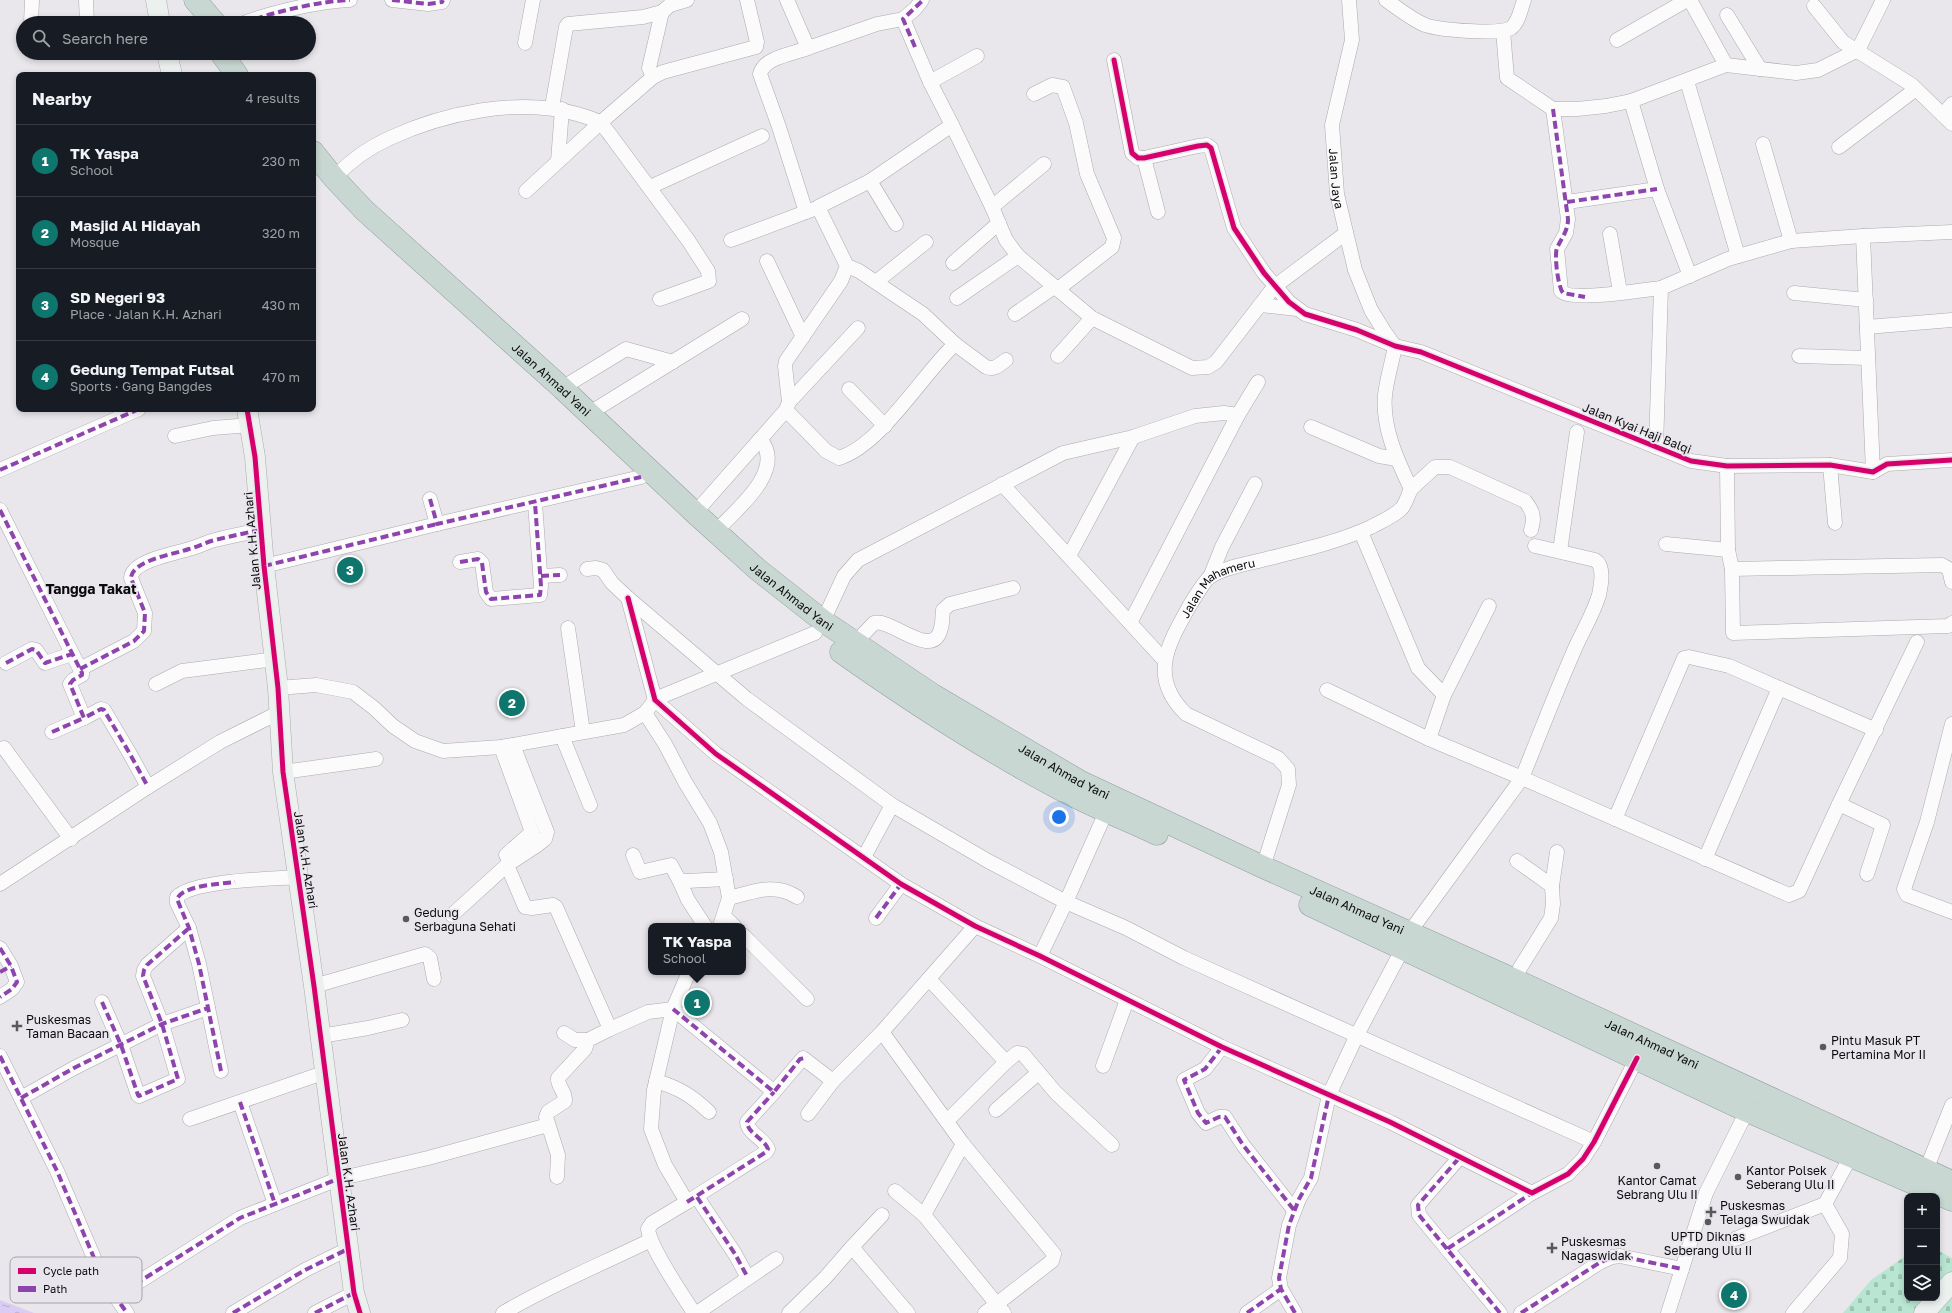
<!DOCTYPE html>
<meta charset="utf-8">
<style>
:root{--surface:#171b24;--page:#20242c;--text:#f1f3f6;--muted:#9ea1a6;--line:#363941;--accent:#0f766e}
body{margin:0;font-family:"Golos Text",sans-serif;background:var(--page);color:var(--text)}
.controls{position:absolute;right:12px;bottom:12px;display:grid;overflow:hidden;border-radius:8px;box-shadow:0 2px 6px #0003}
.controls button{width:36px;height:36px;display:grid;place-items:center;padding:0;border:0;border-bottom:1px solid var(--line);background:var(--surface);color:var(--text);font:20px sans-serif}
.you{position:absolute;left:1059px;top:817px;width:14px;height:14px;margin:-10px;border:3px solid #fff;border-radius:50%;background:#1a73e8;box-shadow:0 0 0 6px #1a73e833}
.badge{display:grid;place-items:center;width:26px;height:26px;border-radius:50%;background:var(--accent);color:#fff;font-size:13px;font-weight:700}
.pin{position:absolute;translate:-50% -50%;border:2px solid #fff;box-shadow:0 1px 4px #0006}
.popup{position:absolute;left:648px;top:923px;width:98px;height:52px;box-sizing:border-box;display:grid;place-content:center;border-radius:8px;background:var(--surface);filter:drop-shadow(0 1px 3px #0005);font-size:13px;white-space:nowrap;color:var(--muted)}
.popup b{font-size:15px;color:var(--text)}
.popup::after{content:'';position:absolute;left:50%;top:100%;margin-left:-8px;border:8px solid transparent;border-top-color:var(--surface)}
.list{margin:0;padding:0;list-style:none}
h2{display:flex;justify-content:space-between;align-items:center;height:52px;margin:0;padding:0 16px;font-size:17px}
h2 small{font-size:13px;font-weight:400;color:var(--muted)}
.list li{display:grid;grid-template-columns:26px 1fr auto;gap:12px;align-items:center;box-sizing:border-box;height:72px;padding:0 16px;border-top:1px solid var(--line)}
.list b{display:block;font-size:15px;white-space:nowrap}
.list p{margin:0;font-size:13px;white-space:nowrap;color:var(--muted)}
.list em{font-size:13px;font-style:normal;color:var(--muted)}
.icon{flex:none;width:22px;height:22px;fill:none;stroke:currentColor;stroke-width:2;stroke-linecap:round;stroke-linejoin:round}
.map{position:relative;flex:none;width:1952px;height:1313px;overflow:hidden}
.search{position:absolute;background:var(--surface);box-shadow:0 2px 6px #0003;left:16px;top:16px;width:300px;height:44px;display:flex;align-items:center;gap:10px;box-sizing:border-box;padding:0 14px;border-radius:22px;color:var(--muted);font-size:15px}
.panel{position:absolute;background:var(--surface);box-shadow:0 2px 6px #0003;left:16px;top:72px;width:300px;height:340px;border-radius:8px}
.map>svg:first-child{display:block}
.cemetery{fill:url(#cemetery-stones)}
.water{fill:url(#water-ripples)}
.lines{fill:none;stroke-linecap:round;stroke-linejoin:round}
.street-casing{stroke:#acaaad;stroke-width:15}
.secondary-casing{stroke:#acaaad;stroke-width:21}
.highway-casing{stroke:#8fa09b;stroke-width:23}
.street{stroke:#fcfbfc;stroke-width:14}
.secondary{stroke:#ecf0ef;stroke-width:20}
.highway{stroke:#c8d7d2;stroke-width:22}
.quiet{stroke:#8e44ad;stroke-width:4;stroke-dasharray:8 4;stroke-linecap:butt}
.cycleway-casing{stroke:#e8e6ec;stroke-width:8}
.cycleway{stroke:#d6006c;stroke-width:5}
.poi-dot{fill:#59585b;stroke:#e8e6ec;stroke-width:1.5}
.labels{text-anchor:middle;dominant-baseline:central;stroke-width:3.5;stroke-linejoin:round;paint-order:stroke}
.street-label{font-size:12px;fill:#0b0b0d;stroke:#e8e6ec}
.poi-label{font-size:12px;fill:#0b0b0d;stroke:#e8e6ec;text-anchor:start}
.quarter-label{font-size:14px;font-weight:bold;fill:#0b0b0d;stroke:#e8e6ec}
.key{fill:#e8e6ec;stroke:#a6a4a9;stroke-width:1}
.key-label{font-size:11px;fill:#0b0b0d}
</style>
<div class="map">
<svg width="1952" height="1313" viewBox="0 0 1952 1313">
<defs>
<pattern id="cemetery-stones" width="16" height="16" patternUnits="userSpaceOnUse"><rect width="16" height="16" fill="#b8e6d2"/><path d="M2 7V4a2 2 0 0 1 4 0v3zM10 15v-3a2 2 0 0 1 4 0v3z" fill="#9dc4b3"/></pattern>
<pattern id="water-ripples" width="26" height="14" patternUnits="userSpaceOnUse"><rect width="26" height="14" fill="#daccf3"/><path d="M2 4q2-2 4 0t4 0M15 11q2-2 4 0t4 0" fill="none" stroke="#baaecf"/></pattern>
</defs>
<rect width="100%" height="100%" fill="#e9e7eb"/>
<path class="cemetery" d="M1937,1250L1952,1258V1313H1843L1871,1280L1907,1255V1298H1937Z"/>
<path class="water" d="M0,1300L34,1313H0Z"/>
<g class="lines">
<g class="street-casing">
<g id="street">
<path d="M86,0L87,23"/>
<path d="M392,0L428,4L442,2L443,0"/>
<path d="M787,0L808,48C793,54 764,57 760,74L779,127L806,212"/>
<path id="s1" d="M1349,0L1352,40L1332,125L1337,194L1355,270L1371,310L1384,331L1394,345"/>
<path d="M1386,0C1399,9 1411,19 1425,25C1439,30 1500,35 1511,28C1519,22 1521,8 1524,0"/>
<path d="M1690,0L1726,65"/>
<path d="M1814,6L1843,42L1912,85L1952,124"/>
<path d="M1727,15L1760,69"/>
<path d="M31,23L32,0"/>
<path d="M244,23C272,12 321,1 350,0"/>
<path d="M1503,31L1507,78L1553,109H1577L1606,106L1631,101L1726,65L1796,73L1818,70L1858,50L1883,0"/>
<path d="M1617,40L1687,0"/>
<path d="M525,43L533,0"/>
<path d="M808,48L877,24L903,19"/>
<path d="M1114,60L1132,153L1138,158H1144L1198,146L1207,145L1211,148L1234,228L1264,273L1289,302L1305,314L1357,330L1395,346L1421,352L1691,461L1727,466L1830,465L1873,472L1887,464L1952,460"/>
<path d="M653,77L649,68L662,12"/>
<path d="M1687,81L1738,256"/>
<path d="M930,82L977,56"/>
<path d="M1034,94L1052,85L1063,87L1076,123L1087,174L1114,238L1112,247L1058,289"/>
<path d="M1631,101L1657,189L1690,276"/>
<path d="M552,107L566,27L568,24L643,17L662,12L670,5L687,0"/>
<path d="M1553,109L1568,219L1566,233L1557,249L1561,291C1570,302 1644,290 1661,288"/>
<path d="M1943,115L1952,104"/>
<path d="M952,125L992,207L1006,240L1018,256L1092,318L1192,368L1208,367L1216,362L1274,287L1346,233"/>
<path d="M1763,144L1791,241"/>
<path d="M1839,147L1916,89"/>
<path d="M1144,158L1158,212"/>
<path d="M558,161L562,109"/>
<path d="M334,178C349,162 370,147 390,138C444,113 519,97 577,114C584,116 592,118 599,122C604,126 608,132 611,136L688,240L708,271L709,281L704,283L660,299"/>
<path d="M870,181L896,224"/>
<path d="M650,187L762,136"/>
<path d="M526,191L600,123L653,77L663,72L756,47L757,42L747,0"/>
<path d="M1567,202L1657,189"/>
<path d="M992,207L1044,164"/>
<path d="M1610,234L1620,292"/>
<path d="M731,240L814,209"/>
<path d="M767,261L803,337"/>
<path d="M953,263L999,223"/>
<path d="M847,266L859,271L923,314L955,344"/>
<path d="M876,282L926,242"/>
<path d="M1794,293L1866,300"/>
<path d="M957,298L1018,256"/>
<path d="M1260,305L1297,309"/>
<path d="M1015,314L1054,287"/>
<path d="M1867,327L1952,320"/>
<path d="M1058,356L1092,318"/>
<path d="M1799,356L1868,358"/>
<path d="M562,388L626,349L673,362"/>
<path d="M849,389L885,426"/>
<path d="M789,402L858,328"/>
<path d="M786,410L826,451L839,458C881,445 922,375 955,344L986,367C995,370 999,365 1006,360"/>
<path d="M588,414L742,319"/>
<path d="M1311,427L1379,456L1397,459"/>
<path d="M175,436L213,428L250,425"/>
<path d="M1656,447L1661,288L1728,259L1791,241L1863,236"/>
<path d="M1830,465L1835,523"/>
<path d="M1727,466L1728,550L1732,569L1733,633L1948,626L1952,623"/>
<path d="M0,470L139,409"/>
<path d="M1873,472L1863,236L1952,232"/>
<path d="M1002,484L1165,661"/>
<path d="M1411,489L1435,467H1450L1525,501C1533,511 1535,518 1531,530"/>
<path d="M430,499L437,524L641,477"/>
<path d="M0,510L82,673V675L73,680L70,684L84,718L101,709L104,710L130,754L148,787"/>
<path d="M695,513L786,410L789,402L785,366L786,361L841,281L847,266L818,207L870,181L952,125L930,82L903,19L915,9L922,0"/>
<path d="M716,531C736,510 787,470 760,439"/>
<path d="M1361,532L1418,668L1444,695L1429,739"/>
<path d="M1666,544L1728,550"/>
<path d="M1535,546L1595,560C1605,566 1601,585 1599,595C1593,615 1581,634 1573,653C1555,694 1539,736 1522,778L1789,895L1799,891L1839,804L1917,642"/>
<path d="M1560,551L1577,432"/>
<path d="M1069,556L1133,437"/>
<path d="M460,562L478,559L482,563L486,592L491,599L540,595L541,586L535,503"/>
<path d="M264,566L437,524"/>
<path d="M587,569L596,568L603,570L612,583L628,598L747,699L892,805L988,861L1066,902L1126,928L1184,958L1594,1142"/>
<path d="M1732,569L1942,565L1949,569L1952,582"/>
<path d="M541,576L560,575"/>
<path d="M1210,577L1222,547L1255,484"/>
<path d="M628,598L655,700L716,754L901,884L975,926L1040,956L1222,1047L1390,1122L1532,1193L1568,1174L1583,1159L1594,1142L1637,1058"/>
<path d="M823,621L844,576L858,560L1063,453L1133,437L1195,416L1224,413L1238,415"/>
<path d="M1130,623L1238,415L1258,382"/>
<path d="M568,628L583,732"/>
<path d="M855,643L874,623C892,618 933,662 941,628C943,622 942,616 943,610L950,604L1013,588"/>
<path d="M6,663L32,649L36,650L45,663L72,654"/>
<path d="M80,669L134,641L144,631L145,613L131,578C132,560 175,554 189,549C198,547 206,542 215,540C231,536 246,533 261,530"/>
<path d="M156,684L182,671L275,659"/>
<path d="M278,688L316,685L353,692L374,708L393,726L415,741L443,751L501,747L624,725L645,713L655,700L660,697L815,633"/>
<path d="M1327,690L1429,739L1522,778L1409,933"/>
<path d="M1444,695L1489,606"/>
<path d="M645,713L665,744L685,782L710,823L721,852L729,898L720,926"/>
<path d="M1952,724L1927,822L1904,889L1907,895L1952,912"/>
<path d="M52,732L84,718"/>
<path d="M562,736L590,805"/>
<path d="M513,745L547,832L545,839L536,846"/>
<path d="M501,747L532,832L506,855"/>
<path d="M4,748L71,839"/>
<path d="M283,772L376,759"/>
<path d="M1839,804L1883,825L1867,874"/>
<path d="M1615,819L1684,658L1689,657L1729,666L1779,688"/>
<path d="M633,855L640,872L671,865L679,880L687,881L726,879"/>
<path d="M864,857L892,805"/>
<path d="M1705,859L1779,688L1876,730"/>
<path d="M1517,861L1552,886"/>
<path d="M507,865L525,907L532,908L553,905L556,907L610,1029L648,1012L673,1009L774,1092L803,1058L833,1081L882,1032"/>
<path id="s2" d="M1263,867L1289,785L1288,769L1278,758L1186,714C1148,677 1168,644 1190,605C1194,599 1205,579 1211,576C1228,566 1248,564 1266,559C1302,550 1338,542 1371,527C1382,521 1393,517 1402,508C1406,503 1408,495 1411,489C1397,460 1382,427 1385,395C1387,378 1392,363 1395,346"/>
<path d="M679,880L688,900L705,926"/>
<path d="M0,884L148,787L220,742L278,713"/>
<path d="M729,898C753,892 775,882 797,897"/>
<path d="M452,915L507,865L536,846L532,832"/>
<path d="M724,916L734,926"/>
<path d="M876,918L901,884"/>
<path d="M975,926L882,1032L963,1144L1054,1254L1052,1261L985,1313"/>
<path d="M743,935L807,999"/>
<path d="M0,948L11,966L17,982L12,989L0,997"/>
<path d="M1040,956L1066,902L1106,812"/>
<path d="M689,972L673,1009L654,1090L651,1129L665,1165L687,1202L652,1223L648,1229C650,1248 682,1294 694,1313"/>
<path d="M929,979L1006,1062L1017,1053L1023,1054L1056,1093L1112,1145"/>
<path d="M1515,980L1520,968L1551,918L1553,904L1552,886L1557,852"/>
<path d="M314,986L425,954L430,958L434,979"/>
<path d="M102,1002L121,1045L138,1095L139,1096L178,1079L162,1024L143,976L144,970L147,965L189,928"/>
<path d="M564,1033L575,1040H588"/>
<path d="M321,1036L368,1028L402,1020"/>
<path d="M1222,1047L1205,1069L1184,1080L1198,1113L1206,1123L1219,1117H1225L1243,1145L1294,1210"/>
<path d="M0,1056L57,1171L103,1279L127,1313"/>
<path d="M1103,1066L1127,1000"/>
<path d="M221,1071L199,964L189,928L177,903V897C193,880 273,879 298,877"/>
<path d="M656,1081C679,1088 691,1095 709,1112"/>
<path d="M21,1098L74,1068L162,1024L208,1008"/>
<path d="M240,1102L275,1204"/>
<path d="M996,1110L1038,1073"/>
<path d="M808,1114L833,1081"/>
<path d="M190,1119L326,1072"/>
<path d="M947,1121L1006,1062"/>
<path d="M963,1144L924,1215L1004,1313"/>
<path d="M1926,1170L1952,1105"/>
<path d="M557,1177L558,1155L546,1117L548,1112L565,1101C566,1092 557,1086 558,1078L585,1049L588,1040L610,1029"/>
<path d="M895,1191L924,1215"/>
<path d="M697,1197L735,1254L748,1278"/>
<path d="M687,1202L766,1152L768,1149C764,1138 748,1134 747,1122L774,1092"/>
<path d="M1735,1239L1825,1204"/>
<path d="M852,1247L882,1215"/>
<path d="M1447,1249L1419,1215L1418,1205L1460,1157"/>
<path d="M115,1297L240,1218L338,1179L428,1158L548,1125"/>
<path d="M233,1313L305,1270L348,1249"/>
<path d="M315,1313L354,1293"/>
<path d="M503,1313C550,1285 602,1264 651,1240"/>
<path d="M697,1313L776,1259"/>
<path d="M789,1313L825,1278L852,1247L908,1313"/>
<path d="M1247,1313L1281,1289"/>
<path d="M1295,1313L1281,1289L1279,1278L1289,1225L1299,1199L1311,1178L1329,1095L1357,1035L1403,948"/>
<path d="M1500,1313L1447,1249L1532,1193"/>
<path d="M1521,1313L1599,1263L1612,1257L1620,1256L1682,1269"/>
<path d="M1668,1313L1706,1193L1747,1111"/>
<path d="M1793,1313L1840,1258L1842,1234L1825,1204L1851,1156"/>
</g>
</g>
<g class="secondary-casing">
<path id="secondary" d="M156,0L160,23
M167,53L172,75
M247,409L255,457L264,566L278,688L283,772L314,986L354,1293L360,1313
M1924,1313L1952,1282"/>
</g>
<g class="highway-casing">
<g id="highway">
<path d="M195,0L215,23"/>
<path d="M221,53L237,75"/>
<path id="s3" d="M313,152L334,178L364,210L562,388L695,513L757,569L823,621L933,695L1081,782L1263,867L1515,980L1952,1182"/>
<path d="M841,652C912,702 984,749 1060,789C1092,806 1125,819 1157,834"/>
<path d="M1310,905L1747,1111L1952,1200"/>
</g>
</g>
<use href="#street" class="street"/>
<use href="#secondary" class="secondary"/>
<use href="#highway" class="highway"/>
<path class="quiet" d="M392,0L428,4L442,2L443,0
M244,23C272,12 321,1 350,0
M915,47L903,19L922,1
M1553,109L1568,219C1568,231 1562,237 1557,248C1554,255 1558,287 1563,293L1585,297
M1567,202L1657,189
M0,470L139,409
M430,499L437,524L641,477
M0,510L82,673V675L73,680L70,684L84,718L101,709L104,710L130,754L148,787
M460,562L478,559L482,563L486,592L491,599L540,595L541,586L535,503
M264,566L437,524
M541,576L560,575
M6,663L32,649L36,650L45,663L72,654
M80,669L134,641L144,631L145,613L131,578C132,560 175,554 189,549C198,547 206,542 215,540C231,536 246,533 261,530
M52,732L84,718
M876,918L901,884
M0,948L11,966L17,982L12,989L0,997
M0,972L11,966
M102,1002L121,1045L138,1095L139,1096L178,1079L162,1024L143,976L144,970L147,965L189,928
M673,1009L774,1092L800,1059L805,1058
M1222,1047L1205,1069L1184,1080L1198,1113L1206,1123L1219,1117H1225L1243,1145L1294,1210
M0,1056L57,1171L103,1279L127,1313
M221,1071L199,964L189,928L177,899C183,885 221,884 235,882
M21,1098L74,1068L162,1024L208,1008
M240,1102L275,1204
M697,1197L735,1254L748,1278
M687,1202L766,1152L768,1149C764,1138 748,1134 747,1122L774,1092
M1447,1249L1419,1215L1418,1205L1460,1157
M115,1297L240,1218L338,1179
M233,1313L305,1270L348,1249
M315,1313L354,1293
M1247,1313L1281,1289
M1295,1313L1281,1289L1279,1278L1289,1225L1299,1199L1311,1178L1329,1095
M1500,1313L1447,1249L1532,1193
M1521,1313L1599,1263L1612,1257L1620,1256L1682,1269"/>
<g class="cycleway-casing">
<path id="cycleway" d="M1114,60L1132,153L1138,158H1144L1198,146L1207,145L1211,148L1234,228L1264,273L1289,302L1305,314L1357,330L1395,346L1421,352L1691,461L1727,466L1830,465L1873,472L1887,464L1952,460
M247,409L255,457L264,566L278,688L283,772L314,986L354,1293L360,1313
M628,598L655,700L716,754L901,884L975,926L1040,956L1222,1047L1390,1122L1532,1193L1568,1174L1583,1159L1594,1142L1637,1058"/>
</g>
<use href="#cycleway" class="cycleway"/>
</g>
<g class="poi-dot">
<circle cx="406" cy="919" r="4"/>
<path d="M15 1020h4v4h4v4h-4v4h-4v-4h-4v-4h4z"/>
<circle cx="1823" cy="1047" r="4"/>
<circle cx="1657" cy="1166" r="4"/>
<circle cx="1738" cy="1177" r="4"/>
<path d="M1709 1206h4v4h4v4h-4v4h-4v-4h-4v-4h4z"/>
<circle cx="1708" cy="1222" r="4"/>
<path d="M1550 1242h4v4h4v4h-4v4h-4v-4h-4v-4h4z"/>
</g>
<g class="labels">
<g class="street-label">
<text stroke="none"><textPath href="#s1" startOffset="181">Jalan Jaya</textPath></text>
<text stroke="none"><textPath href="#s3" startOffset="330">Jalan Ahmad Yani</textPath></text>
<text transform="translate(1637 428) rotate(22)">Jalan Kyai Haji Balqi</text>
<text transform="translate(252 541) rotate(-95)">Jalan K.H. Azhari</text>
<text stroke="none"><textPath href="#s2" startOffset="374">Jalan Mahameru</textPath></text>
<text stroke="none"><textPath href="#s3" startOffset="654">Jalan Ahmad Yani</textPath></text>
<text stroke="none"><textPath href="#s3" startOffset="978">Jalan Ahmad Yani</textPath></text>
<text transform="translate(306 860) rotate(81)">Jalan K.H. Azhari</text>
<text stroke="none"><textPath href="#s3" startOffset="1302">Jalan Ahmad Yani</textPath></text>
<text stroke="none"><textPath href="#s3" startOffset="1626">Jalan Ahmad Yani</textPath></text>
<text transform="translate(349 1182) rotate(82)">Jalan K.H. Azhari</text>
</g>
<g class="poi-label">
<text x="414" y="912">Gedung<tspan x="414" dy="14">Serbaguna Sehati</tspan></text>
<text x="26" y="1019">Puskesmas<tspan x="26" dy="14">Taman Bacaan</tspan></text>
<text x="1831" y="1040">Pintu Masuk PT<tspan x="1831" dy="14">Pertamina Mor II</tspan></text>
<text x="1746" y="1170">Kantor Polsek<tspan x="1746" dy="14">Seberang Ulu II</tspan></text>
<text x="1657" y="1180" text-anchor="middle">Kantor Camat<tspan x="1657" dy="14">Sebrang Ulu II</tspan></text>
<text x="1720" y="1205">Puskesmas<tspan x="1720" dy="14">Telaga Swuidak</tspan></text>
<text x="1708" y="1236" text-anchor="middle">UPTD Diknas<tspan x="1708" dy="14">Seberang Ulu II</tspan></text>
<text x="1561" y="1241">Puskesmas<tspan x="1561" dy="14">Nagaswidak</tspan></text>
</g>
<g class="quarter-label">
<text x="91" y="588">Tangga Takat</text>
</g>
</g>
<rect x="10" y="1257" width="132" height="46" rx="6" class="key"/>
<rect x="18" y="1268" width="18" height="6" fill="#d6006c"/>
<rect x="18" y="1286" width="18" height="6" fill="#8e44ad"/>
<g class="key-label">
<text x="43" y="1275">Cycle path</text>
<text x="43" y="1293">Path</text>
</g>
</svg>
<div class="controls">
<button>+</button>
<button>−</button>
<button><svg class="icon" aria-label="layers" viewBox="0 0 24 24"><path d="M12 4l9 5-9 5-9-5zM3 14l9 5 9-5"/></svg></button>
</div>
<div class="you"></div>
<div class="pin badge" style="left:697px;top:1003px">1</div>
<div class="popup"><b>TK Yaspa</b>School</div>
<div class="pin badge" style="left:512px;top:703px">2</div>
<div class="pin badge" style="left:350px;top:570px">3</div>
<div class="pin badge" style="left:1734px;top:1295px">4</div>
<div class="search"><svg class="icon" aria-label="search" viewBox="0 0 24 24"><circle cx="10" cy="10" r="6"/><path d="M15 15l6 6"/></svg>Search here</div>
<section class="panel">
<h2>Nearby<small>4 results</small></h2>
<ul class="list">
<li><span class="badge">1</span><div><b>TK Yaspa</b><p>School</p></div><em>230 m</em></li>
<li><span class="badge">2</span><div><b>Masjid Al Hidayah</b><p>Mosque</p></div><em>320 m</em></li>
<li><span class="badge">3</span><div><b>SD Negeri 93</b><p>Place · Jalan K.H. Azhari</p></div><em>430 m</em></li>
<li><span class="badge">4</span><div><b>Gedung Tempat Futsal</b><p>Sports · Gang Bangdes</p></div><em>470 m</em></li>
</ul>
</section>
</div>
